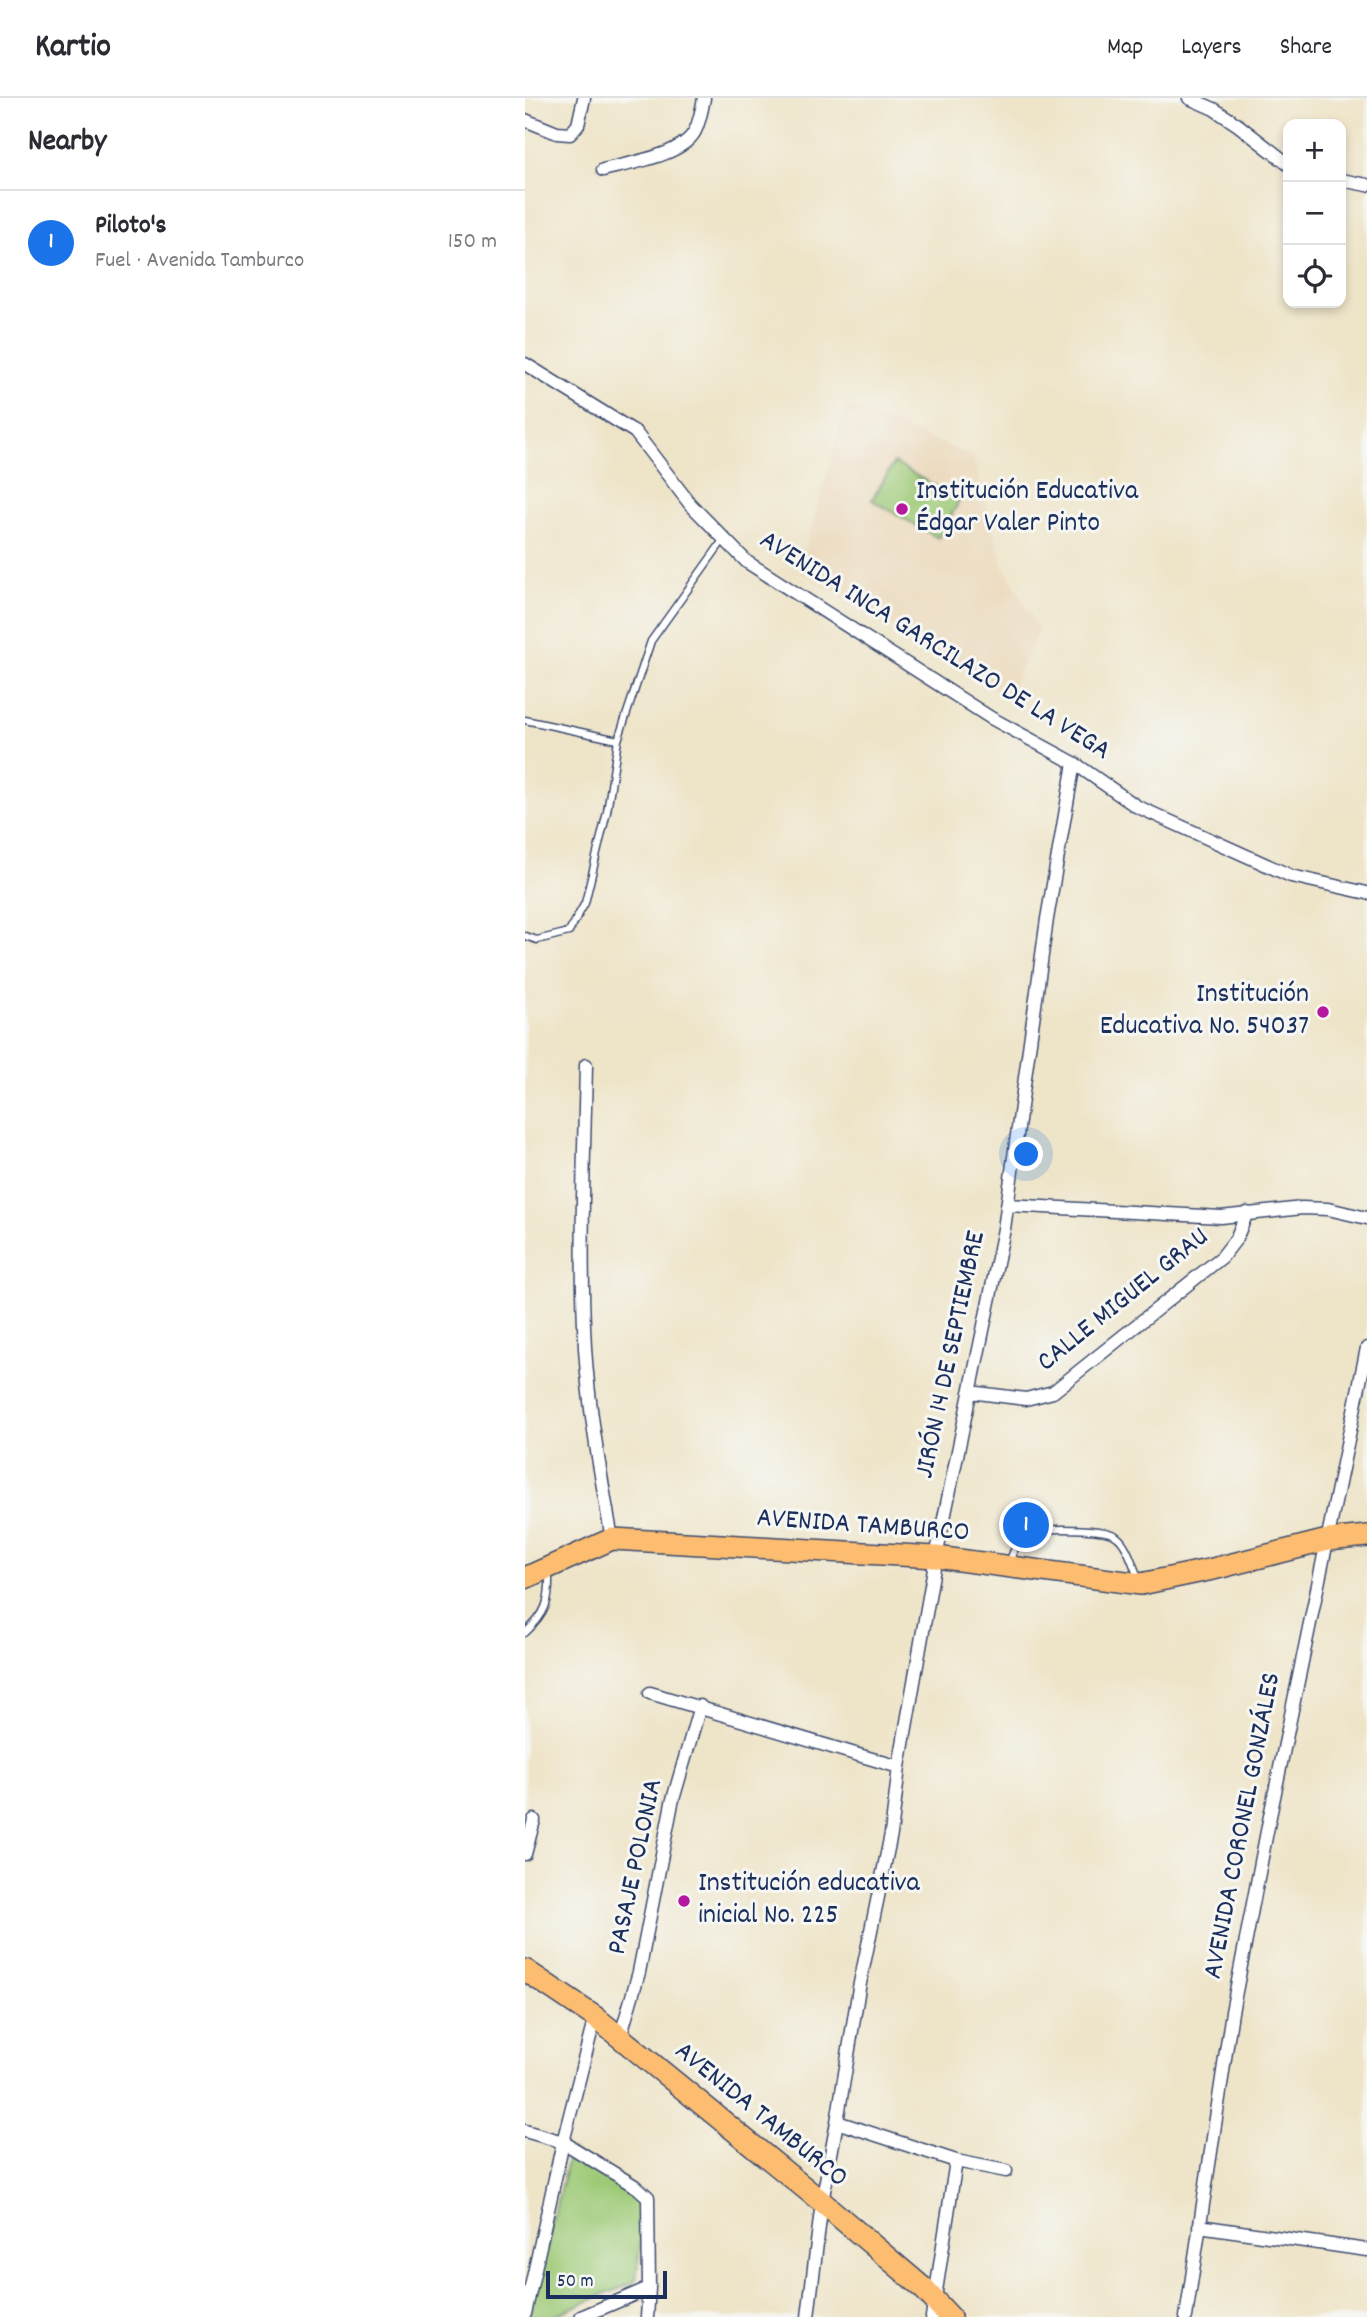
<!DOCTYPE html>
<meta charset="utf-8">
<style>
:root{--surface:#fff;--page:#f7f7f7;--text:#2b2b33;--muted:#7c7c81;--line:#e1e1e2;--accent:#1a73e8}
body{margin:0;font-family:Dekko,sans-serif;background:var(--page);color:var(--text)}
.controls{position:absolute;right:21px;top:21px;display:grid;overflow:hidden;border-radius:14px;box-shadow:0 4px 10px #0003}
.controls button{width:63px;height:63px;display:grid;place-items:center;padding:0;border:0;border-bottom:2px solid var(--line);background:var(--surface);color:var(--text);font:35px sans-serif}
.scale{position:absolute;left:21px;bottom:18px;width:121px;box-sizing:border-box;padding-left:7px;border:4px solid #1b2f5e;border-top:0;font-size:19px;line-height:24px;white-space:nowrap;color:#1b2f5e;-webkit-text-stroke:5px #f6f6f2;paint-order:stroke}
.you{position:absolute;left:502px;top:1057px;width:24px;height:24px;margin:-18px;border:5px solid #fff;border-radius:50%;background:#1a73e8;box-shadow:0 0 0 10px #1a73e833}
.badge{display:grid;place-items:center;width:46px;height:46px;border-radius:50%;background:var(--accent);color:#fff;font-size:23px;font-weight:700}
.pin{position:absolute;translate:-50% -50%;border:4px solid #fff;box-shadow:0 2px 7px #0006}
.list{margin:0;padding:0;list-style:none}
h2{display:flex;justify-content:space-between;align-items:center;height:91px;margin:0;padding:0 28px;font-size:30px}
h2 small{font-size:23px;font-weight:400;color:var(--muted)}
.list li{display:grid;grid-template-columns:46px 1fr auto;gap:21px;align-items:center;box-sizing:border-box;height:105px;padding:0 28px;border-top:2px solid var(--line)}
.list b{display:block;font-size:26px;white-space:nowrap}
.list p{margin:0;font-size:23px;white-space:nowrap;color:var(--muted)}
.list em{font-size:23px;font-style:normal;color:var(--muted)}
.icon{flex:none;width:38px;height:38px;fill:none;stroke:currentColor;stroke-width:2;stroke-linecap:round;stroke-linejoin:round}
.map{position:relative;flex:none;width:842px;height:2219px;overflow:hidden}
header{display:flex;align-items:center;gap:42px;box-sizing:border-box;height:98px;padding:0 35px;background:var(--surface);border-bottom:2px solid var(--line)}
header strong{font-size:33px}
nav{display:flex;gap:38px;margin-inline-start:auto;font-size:24px}
main{display:flex}
aside{flex:1;background:var(--surface)}
.map>svg:first-child{display:block}
.built{fill:#ebd8ba}
.green{fill:#9eca77;stroke:#5c7c6a;stroke-width:2}
.lines{fill:none;stroke-linecap:round;stroke-linejoin:round}
.service-casing{stroke:#3b4a6e;stroke-width:9}
.minor-casing{stroke:#3b4a6e;stroke-width:15}
.trunk-casing{stroke:#3b4a6e;stroke-width:24}
.service{stroke:#fff;stroke-width:6}
.minor{stroke:#fff;stroke-width:12}
.trunk{stroke:#fcbd6f;stroke-width:21}
.poi-dot{fill:#b5179e;stroke:#f6f6f2;stroke-width:2.5}
.labels{text-anchor:middle;dominant-baseline:central;stroke-width:6;stroke-linejoin:round;paint-order:stroke}
.poi-label{font-size:28px;fill:#1b2f5e;stroke:#f6f6f2;text-anchor:start}
.street-label{font-size:28px;fill:#1b2f5e;stroke:#f6f6f2}
</style>
<header>
<strong>Kartio</strong>
<nav><a>Map</a><a>Layers</a><a>Share</a></nav>
</header>
<main>
<aside>
<h2>Nearby<small></small></h2>
<ul class="list">
<li><span class="badge">1</span><div><b>Piloto's</b><p>Fuel · Avenida Tamburco</p></div><em>150 m</em></li>
</ul>
</aside>
<div class="map">
<svg width="842" height="2219" viewBox="0 0 842 2219">
<rect width="100%" height="100%" fill="#f6f6f2"/>
<filter id="ink" filterUnits="userSpaceOnUse"><feTurbulence type="fractalNoise" baseFrequency=".0143" numOctaves="2"/><feDisplacementMap in="SourceGraphic" scale="14" xChannelSelector="R" yChannelSelector="G"/><feConvolveMatrix kernelMatrix="1 2 1 2 8 2 1 2 1" color-interpolation-filters="sRGB"/></filter>
<filter id="wash" filterUnits="userSpaceOnUse"><feTurbulence type="fractalNoise" baseFrequency=".00686" numOctaves="4" result="noise"/><feDisplacementMap in="SourceGraphic" scale="28" xChannelSelector="R" yChannelSelector="G"/><feGaussianBlur stdDeviation="1.57" result="paint"/><feColorMatrix in="noise" values="0 0 0 0 0 0 0 0 0 0 0 0 0 0 0 0 0 1.4 0 .05"/><feComposite in="paint" operator="in"/></filter>
<g filter="url(#wash)">
<rect width="100%" height="100%" fill="#eee4c8"/>
<path class="built" d="M321,308L448,358L477,465L514,532L483,598L274,472Z"/>
<path class="green" d="M369,365L435,402L413,440L347,402Z
M45,2052L121,2100L111,2181L108,2185L25,2219H5L4,2216Z"/>
</g>
<g filter="url(#ink)">
<g class="lines">
<g class="service-casing">
<path id="service" d="M0,622L93,642
M0,838L12,842L44,834L60,805L82,714L93,642L126,543L199,441
M484,1465C489,1452 492,1441 505,1435C518,1429 580,1430 591,1438C603,1446 608,1469 614,1481
M0,1535C21,1516 25,1504 24,1475"/>
</g>
<g class="minor-casing">
<path id="minor" d="M664,0L689,11L713,27L763,66
M0,22L32,35L45,36L53,27L59,0
M78,72C104,65 157,58 170,33C175,23 177,11 179,0
M816,82L842,87
M0,266L110,334L165,406L222,464L466,620L549,665L611,708L766,778L842,795
M61,967C59,1061 55,1156 60,1250C64,1314 76,1378 87,1441
M482,1107L696,1119L777,1110L803,1111L842,1120
M445,1294L501,1301L528,1294L697,1159L711,1141L722,1115
M125,1595L374,1669
M0,1756L9,1722
M95,1940L114,1874L147,1705L175,1608
M312,2024L431,2063L481,2073
M0,2033L38,2044L113,2090L123,2099L124,2190L122,2219
M674,2128L842,2152
M0,2216L38,2044L70,1919
M56,2219L124,2190
M283,2219L297,2104L312,2024L334,1890L366,1736L374,1669L411,1459L479,1131L522,821L549,665
M407,2219L431,2063
M661,2219L707,1914L744,1723L842,1250"/>
</g>
<g class="trunk-casing">
<path id="trunk" d="M0,1480L87,1441L411,1459L616,1486L688,1471L803,1442L842,1438
M0,1872L70,1919L297,2104L397,2189L425,2219"/>
</g>
<use href="#service" class="service"/>
<use href="#minor" class="minor"/>
<use href="#trunk" class="trunk"/>
</g>
</g>
<g class="poi-dot">
<circle cx="377" cy="411" r="7"/>
<circle cx="798" cy="914" r="7"/>
<circle cx="159" cy="1803" r="7"/>
</g>
<g class="labels">
<g class="poi-label">
<text x="391" y="395">Institución Educativa<tspan x="391" dy="32">Édgar Valer Pinto</tspan></text>
<text x="784" y="898" text-anchor="end">Institución<tspan x="784" dy="32">Educativa No. 54037</tspan></text>
<text x="173" y="1787">Institución educativa<tspan x="173" dy="32">inicial No. 225</tspan></text>
</g>
<g class="street-label">
<text transform="translate(409 549) rotate(32)">AVENIDA INCA GARCILAZO DE LA VEGA</text>
<text transform="translate(599 1203) rotate(-39)">CALLE MIGUEL GRAU</text>
<text transform="translate(427 1257) rotate(-78)">JIRÓN 14 DE SEPTIEMBRE</text>
<text transform="translate(338 1429) rotate(4)">AVENIDA TAMBURCO</text>
<text transform="translate(719 1728) rotate(-79)">AVENIDA CORONEL GONZÁLES</text>
<text transform="translate(112 1769) rotate(-78)">PASAJE POLONIA</text>
<text transform="translate(235 2018) rotate(39)">AVENIDA TAMBURCO</text>
</g>
</g>
</svg>
<div class="controls">
<button>+</button>
<button>−</button>
<button><svg class="icon" aria-label="locate" viewBox="0 0 24 24"><circle cx="12" cy="12" r="6"/><path d="M12 2v4M12 18v4M2 12h4M18 12h4"/></svg></button>
</div>
<div class="scale">50 m</div>
<div class="you"></div>
<div class="pin badge" style="left:501px;top:1427px">1</div>
</div>
</main>
